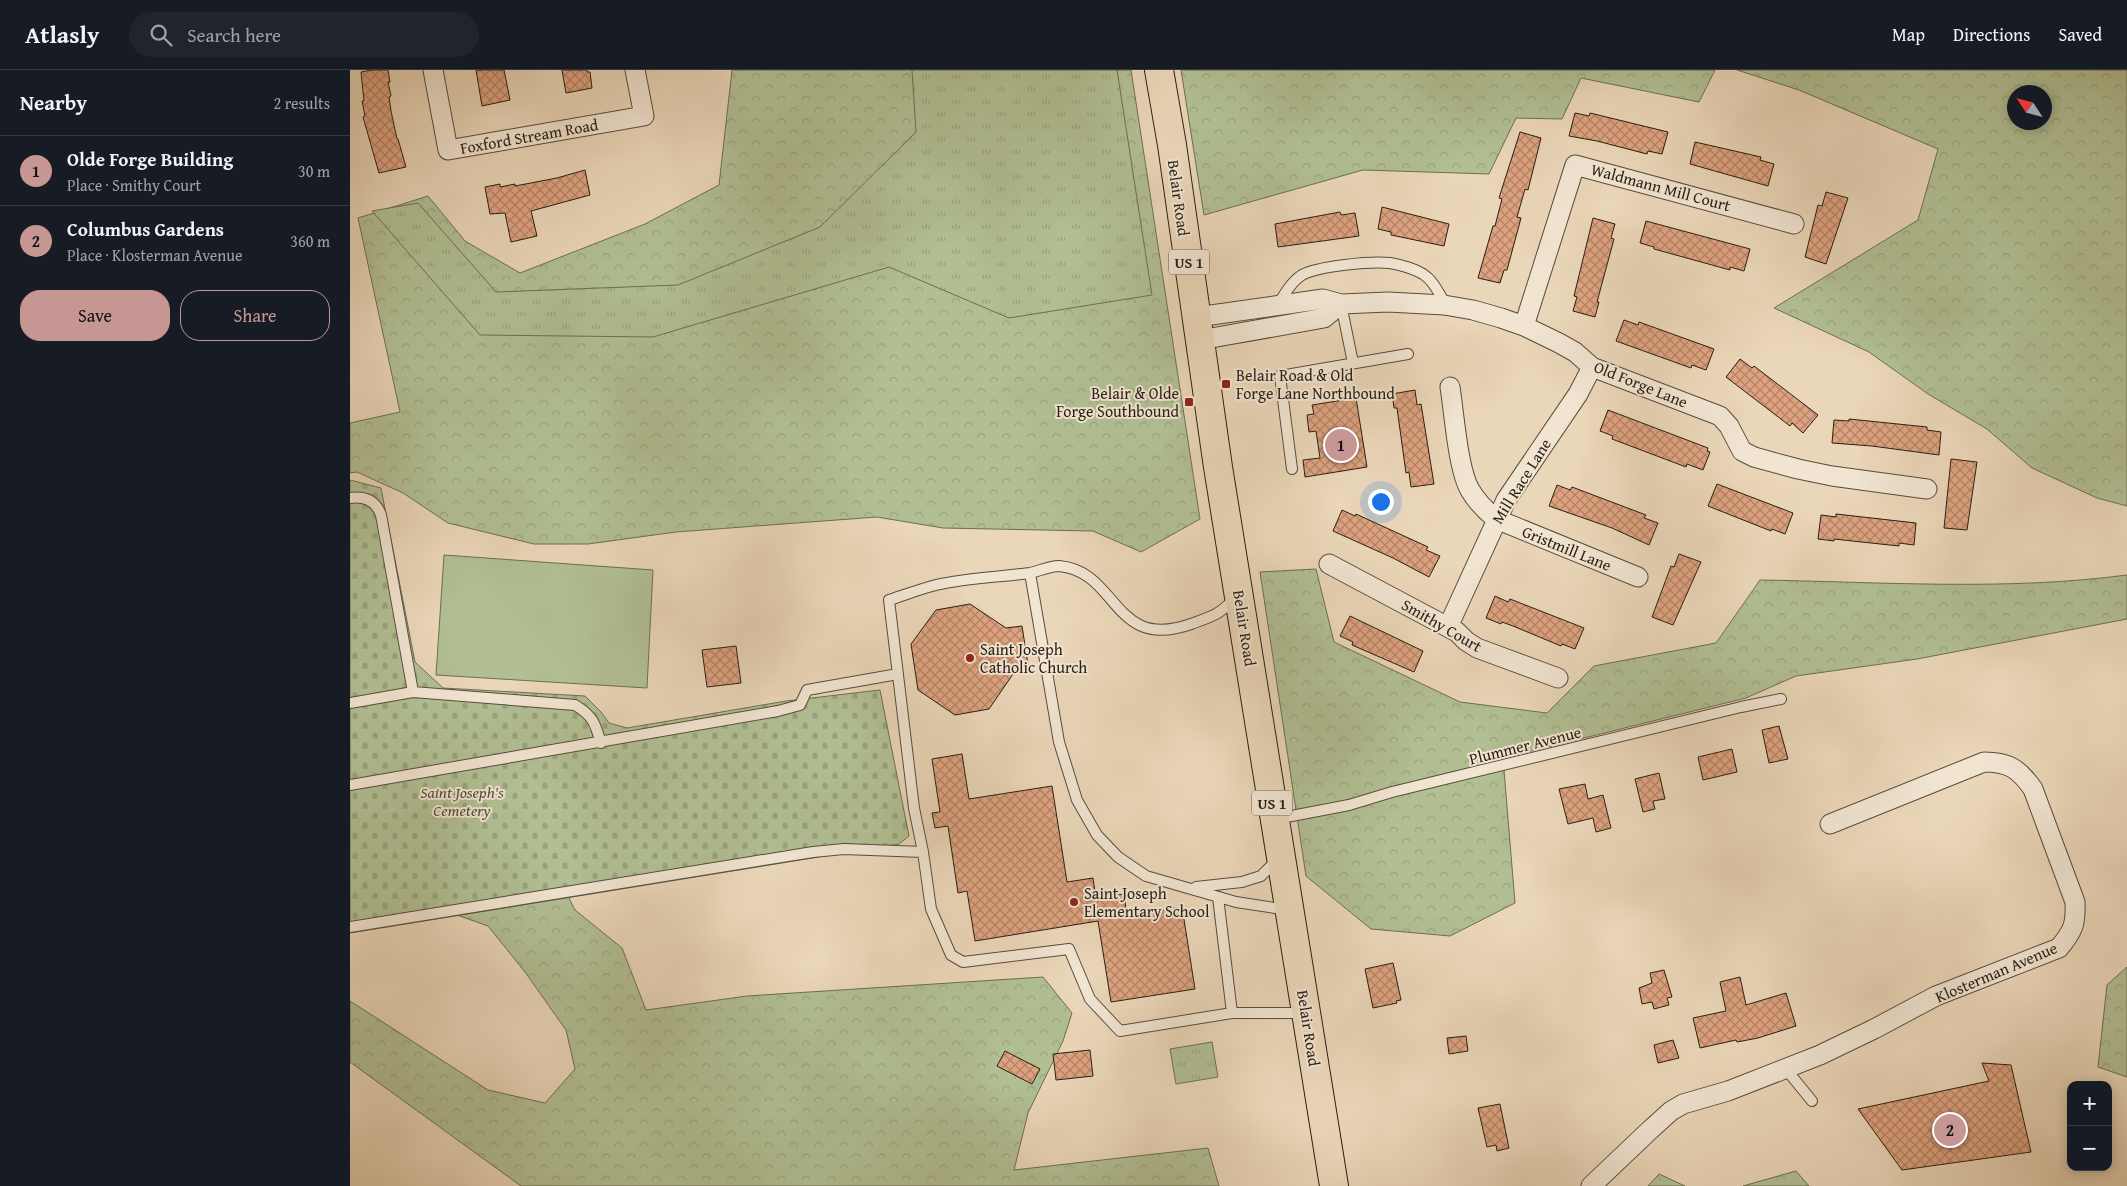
<!DOCTYPE html>
<meta charset="utf-8">
<style>
:root{--surface:#171b24;--page:#20242c;--text:#f1f3f6;--muted:#9ea1a6;--line:#363941;--accent:#c59692}
body{margin:0;font-family:"Gentium Book Plus",serif;background:var(--page);color:var(--text)}
.controls{position:absolute;right:15px;bottom:15px;display:grid;overflow:hidden;border-radius:10px;box-shadow:0 2px 12px #0003}
.controls button{width:45px;height:45px;display:grid;place-items:center;padding:0;border:0;border-bottom:1px solid var(--line);background:var(--surface);color:var(--text);font:25px sans-serif}
.compass{position:absolute;left:1657px;top:15px;width:45px;height:45px;border-radius:50%;background:var(--surface);box-shadow:0 2px 12px #0003;rotate:306deg}
.you{position:absolute;left:1030px;top:431px;width:18px;height:18px;margin:-12px;border:4px solid #fff;border-radius:50%;background:#1a73e8;box-shadow:0 0 0 8px #1a73e833}
.badge{display:grid;place-items:center;width:32px;height:32px;border-radius:50%;background:var(--accent);color:#111;font-size:16px;font-weight:700}
.pin{position:absolute;translate:-50% -50%;border:2px solid #fff;box-shadow:0 1px 5px #0006}
.list{margin:0;padding:0;list-style:none}
h2{display:flex;justify-content:space-between;align-items:center;height:65px;margin:0;padding:0 20px;font-size:21px}
h2 small{font-size:16px;font-weight:400;color:var(--muted)}
.list li{display:grid;grid-template-columns:32px 1fr auto;gap:15px;align-items:center;box-sizing:border-box;height:70px;padding:0 20px;border-top:1px solid var(--line)}
.list b{display:block;font-size:19px;white-space:nowrap}
.list p{margin:0;font-size:16px;white-space:nowrap;color:var(--muted)}
.list em{font-size:16px;font-style:normal;color:var(--muted)}
.actions{display:flex;gap:10px;padding:15px 20px}
.actions a{flex:1;padding:11px 0;border:1px solid var(--accent);border-radius:20px;text-align:center;font-size:18px;color:var(--accent)}
.actions .main{background:var(--accent);color:#111}
.icon{flex:none;width:28px;height:28px;fill:none;stroke:currentColor;stroke-width:2;stroke-linecap:round;stroke-linejoin:round}
.map{position:relative;flex:none;width:1777px;height:1116px;overflow:hidden}
header{display:flex;align-items:center;gap:30px;box-sizing:border-box;height:70px;padding:0 25px;background:var(--surface);border-bottom:1px solid var(--line)}
header strong{font-size:24px}
nav{display:flex;gap:28px;margin-inline-start:auto;font-size:18px}
.search{width:350px;height:45px;background:var(--page);display:flex;align-items:center;gap:12px;box-sizing:border-box;padding:0 18px;border-radius:28px;color:var(--muted);font-size:19px}
main{display:flex}
aside{flex:1;background:var(--surface)}
.map>svg:first-child{display:block}
.grass{fill:#b1bf93;stroke:#6c6e54}
.forest{fill:url(#forest-crowns);stroke:#6c6e54;fill-rule:evenodd}
.cemetery{fill:url(#cemetery-stones);stroke:#6c6e54}
.park{fill:url(#park-tufts);stroke:#6c6e54}
.building{fill:url(#building-cross-hatch);stroke:#271e14}
.lines{fill:none;stroke-linecap:round;stroke-linejoin:round}
.lane-casing{stroke:#584c3d;stroke-width:12}
.street-casing{stroke:#584c3d;stroke-width:21}
.highway-casing{stroke:#271e14;stroke-width:30}
.lane{stroke:#f1e4d1;stroke-width:10}
.street{stroke:#f1e4d1;stroke-width:19}
.highway{stroke:#ead6b8;stroke-width:28}
.poi-dot{fill:#8f2418;stroke:#f1e4d1;stroke-width:2}
.labels{text-anchor:middle;dominant-baseline:central;stroke-width:4;stroke-linejoin:round;paint-order:stroke}
.shield{fill:#f1e4d1;stroke:#64594d;stroke-width:1}
.shield-label{font-size:15px;font-weight:bold;fill:#271e14}
.street-label{font-size:16px;fill:#271e14;stroke:#f1e4d1}
.poi-label{font-size:16px;fill:#271e14;stroke:#f1e4d1;text-anchor:start}
.park-label{font-size:16px;font-style:italic;fill:#504e3a;stroke:#f1e4d1}
</style>
<header>
<strong>Atlasly</strong>
<div class="search"><svg class="icon" aria-label="search" viewBox="0 0 24 24"><circle cx="10" cy="10" r="6"/><path d="M15 15l6 6"/></svg>Search here</div>
<nav><a>Map</a><a>Directions</a><a>Saved</a></nav>
</header>
<main>
<aside>
<h2>Nearby<small>2 results</small></h2>
<ul class="list">
<li><span class="badge">1</span><div><b>Olde Forge Building</b><p>Place · Smithy Court</p></div><em>30 m</em></li>
<li><span class="badge">2</span><div><b>Columbus Gardens</b><p>Place · Klosterman Avenue</p></div><em>360 m</em></li>
</ul>
<div class="actions"><a class="main">Save</a><a>Share</a></div>
</aside>
<div class="map">
<svg width="1777" height="1116" viewBox="0 0 1777 1116">
<defs>
<pattern id="forest-crowns" width="20" height="18" patternUnits="userSpaceOnUse" patternTransform="scale(1.25)"><rect width="20" height="18" fill="#b1bf93"/><path d="M2 6a3 3 0 1 1 6 0M12 15a3 3 0 1 1 6 0" fill="none" stroke="#98a47e"/></pattern>
<pattern id="cemetery-stones" width="16" height="16" patternUnits="userSpaceOnUse" patternTransform="scale(1.25)"><rect width="16" height="16" fill="#b1bf93"/><path d="M2 7V4a2 2 0 0 1 4 0v3zM10 15v-3a2 2 0 0 1 4 0v3z" fill="#98a47e"/></pattern>
<pattern id="park-tufts" width="24" height="20" patternUnits="userSpaceOnUse" patternTransform="scale(1.25)"><rect width="24" height="20" fill="#b1bf93"/><path d="M3 7l-1-3M5 7V3M7 7l1-3M15 17l-1-3M17 17v-4M19 17l1-3" fill="none" stroke="#98a47e"/></pattern>
<pattern id="building-cross-hatch" width="8" height="8" patternUnits="userSpaceOnUse" patternTransform="scale(1.25)"><rect width="8" height="8" fill="#dea27f"/><path d="M0 0l8 8M0 8l8-8" fill="none" stroke="#b48367"/></pattern>
</defs>
<rect width="100%" height="100%" fill="#ead6b8"/>
<filter id="stains"><feTurbulence type="fractalNoise" baseFrequency=".004" numOctaves="4"/><feColorMatrix values="0 0 0 0 .2 0 0 0 0 .09 0 0 0 0 .02 0 0 0 .5 -.17"/></filter>
<radialGradient id="worn" r=".72"><stop offset=".6" stop-color="#630" stop-opacity="0"/><stop offset="1" stop-color="#630" stop-opacity=".3"/></radialGradient>
<path class="grass" d="M94,485L303,500L297,618L86,605Z"/>
<path class="forest" d="M382,0H781L850,449L791,482L743,461L593,458L527,447L326,462L238,474H184L98,453L53,423L7,402L0,403V353L50,342L8,148L78,126L115,171L170,203L295,154L369,115Z
M831,0H1365L1349,32L1231,8L1212,49L1166,48L1139,104L1013,100L854,145Z
M1387,0H1777V436L1747,428L1682,398L1637,359L1578,324L1519,282L1424,238L1568,150L1588,79L1449,20ZM1664,22H1694V52H1664Z
M966,499L984,572L1110,632L1197,643L1244,596L1366,573L1410,510C1532,512 1656,521 1777,505V549L1567,589L1446,606L1396,628L1153,688L1165,833L1100,866L1021,859L956,806L910,502Z
M208,806L225,840L272,878L296,940L397,926L693,907L722,943L713,971L678,1043L664,1100L858,1078L869,1116H171L0,992V931L138,1020L195,1033L225,999L216,960L175,902L138,856L84,837Z
M1777,897V1007L1748,997L1757,915Z
M1446,1101L1459,1116H1393Z
M1309,1104L1335,1116H1298Z"/>
<path class="cemetery" d="M0,410L31,418L65,592L93,618L235,626L251,642L259,653L277,658L436,631L530,620L559,766L549,774L0,863Z"/>
<path class="park" d="M562,0H767L802,225L659,248L539,197L303,267L130,265L22,141L68,133L146,222L328,215L470,157L566,62Z
M862,972L868,1007L826,1014L820,979Z"/>
<path class="building" d="M22,0H38L40,12H38L41,26L39,27L41,41L47,69H48L56,97L29,103L13,47L15,46L12,31H14L11,2Z
M126,0H154L160,30L132,36Z
M212,0H237V2H240L242,18L216,23Z
M1225,43L1239,46L1240,43L1318,62L1312,84L1298,81L1297,84L1247,71L1219,66Z
M1170,62L1191,68L1178,120L1175,119L1167,147L1171,148L1157,200H1154L1150,213L1128,208L1143,156H1145L1152,129L1149,128Z
M1345,72L1411,87L1410,90L1424,94L1418,116L1340,94Z
M235,100L240,125L181,141L187,166L161,172L155,143L140,144L135,117L150,114V117L165,114V116L207,108Z
M1476,122L1498,128L1476,194L1455,187L1468,135L1472,136Z
M1032,137L1099,154L1094,176L1041,165V162L1028,159Z
M990,142L991,145L1005,143L1009,166L928,177L925,154Z
M1243,148L1265,154L1261,168L1264,169L1247,232H1249L1245,247L1223,241L1227,227L1224,226Z
M1296,151L1400,179L1394,201L1380,197V200L1304,179V177L1290,173Z
M1274,250L1288,255L1289,252L1364,279L1356,300L1342,295L1341,298L1266,271Z
M1390,289L1402,298L1404,296L1468,345L1453,363L1442,353L1440,356L1376,307Z
M1065,320L1067,335L1071,334L1084,414L1061,417L1059,402L1056,403L1047,338H1044L1042,324Z
M1006,328L1017,397L955,407L953,390L970,388L966,361L959,362L957,345L964,344L962,335Z
M1258,340L1358,378L1357,381L1360,382L1353,400L1337,394L1336,397L1262,369L1263,366L1250,361Z
M1499,349L1577,357V360L1591,362L1589,385L1522,376L1482,373L1484,350L1499,351Z
M1601,389L1627,392L1617,460L1594,458Z
M1367,414L1443,443L1435,464L1422,459L1421,461L1358,436Z
M1207,415L1220,420L1222,417L1296,445L1294,448L1308,453L1299,475L1262,458L1199,436Z
M992,440L1005,446L1006,444L1078,477L1076,480L1090,486L1079,507L1043,488L983,461Z
M1486,444L1566,453L1564,475L1549,473V476L1484,469V471L1468,469L1471,445L1486,447Z
M1329,484L1351,492L1323,555L1302,547L1321,496L1324,497Z
M1145,526L1158,532L1160,529L1234,558L1225,579L1212,574L1211,576L1163,556L1152,552L1151,554L1136,548Z
M620,534L656,558L672,556L679,601L663,604L639,639L605,645L568,620L561,574L586,540Z
M1000,546L1073,581L1064,602L1002,575L1003,572L990,566Z
M386,576L391,613L357,617L352,580Z
M1429,656L1438,689L1419,693L1412,660Z
M1382,679L1387,702L1353,710L1348,687Z
M612,684L619,729L702,716L717,812L743,808L746,829L774,824L777,846L832,837L845,919L761,932L748,851L625,871L617,821L608,823L598,756L585,758L582,743L590,742L582,689Z
M1309,703L1315,729L1303,731L1305,739L1293,742L1285,709Z
M1235,714L1238,729L1253,725L1261,758L1246,762L1243,748L1218,754L1209,719Z
M1043,893L1051,930L1046,931L1047,933L1023,938L1015,899Z
M1314,900L1322,927L1317,928L1319,935L1304,939L1302,932L1292,934L1289,918L1302,913L1300,903Z
M1390,907L1396,935L1436,923L1446,956L1408,968L1387,972L1386,970L1350,978L1343,948L1376,941L1370,912Z
M1116,966L1118,981L1099,984L1097,968Z
M1323,970L1329,988L1308,993L1304,975Z
M740,980L743,1006L706,1010L703,984Z
M655,981L690,999L682,1014L647,996Z
M1632,993L1661,995L1681,1082L1552,1100L1508,1039L1639,1011Z
M1150,1034L1159,1078L1147,1081L1146,1075L1137,1077L1128,1038Z"/>
<g class="lines">
<g class="lane-casing">
<path id="lane" d="M991,234L1003,293
M928,235C934,225 941,212 952,205C968,196 1021,191 1040,193C1051,195 1063,198 1073,204C1084,211 1089,224 1096,235
M942,399L930,306L1058,284
M0,428C15,426 26,431 31,445L63,622
M680,503L709,672L727,730L747,765L768,787L796,806L886,832L938,840
M885,528C869,545 863,546 841,554C762,582 769,501 709,496C700,496 689,501 680,503C649,507 616,508 586,515C570,519 555,525 539,530L564,738L573,782L581,839L601,885L613,892L719,879L740,929L770,961L882,943H956
M0,633L63,622L225,635C243,646 245,653 251,673
M0,715L428,641L450,635L457,620L548,604
M926,749L999,735L1042,722L1391,637L1431,629
M846,817L892,812L911,806L928,789
M868,827L882,943
M0,857L463,782L494,779L573,782
M1435,998L1462,1031"/>
</g>
<g class="street-casing">
<path id="street" d="M83,0L98,80L294,46L285,0
M847,247L973,229L991,234L1038,232L1094,235L1123,240L1151,248L1174,256L1209,273L1225,282L1242,297L1370,346L1379,356L1392,381L1404,387L1448,399L1482,406L1577,419
M1174,256L1225,95L1444,154
M850,270L974,248L991,234
M1100,317C1104,342 1108,400 1120,420C1127,432 1136,441 1146,449L1288,507
M979,494L1107,562L1116,571L1127,578L1208,608
M1098,557L1156,430L1228,324L1242,297
M1241,1116L1300,1060L1321,1041L1333,1034L1378,1021L1470,985L1524,959L1586,926L1709,878C1723,861 1726,855 1725,832L1683,719C1669,699 1659,692 1634,692L1480,754"/>
</g>
<g class="highway-casing">
<path id="highway" d="M809,0L822,75L868,397L984,1116"/>
</g>
<use href="#lane" class="lane"/>
<use href="#street" class="street"/>
<use href="#highway" class="highway"/>
</g>
<g class="poi-dot">
<rect x="871" y="309" width="10" height="10" rx="2.5"/>
<rect x="834" y="327" width="10" height="10" rx="2.5"/>
<circle cx="620" cy="588" r="5"/>
<circle cx="724" cy="832" r="5"/>
</g>
<g class="labels">
<g class="shield">
<rect x="819" y="179.5" width="40" height="25" rx="4"/>
<rect x="902" y="720.5" width="40" height="25" rx="4"/>
</g>
<g class="shield-label">
<text x="839" y="192">US 1</text>
<text x="922" y="733">US 1</text>
</g>
<g class="street-label">
<text transform="translate(179 66) rotate(-10)">Foxford Stream Road</text>
<text transform="translate(1311 117) rotate(15)">Waldmann Mill Court</text>
<text transform="translate(829 128) rotate(82)">Belair Road</text>
<text transform="translate(1291 314) rotate(22)">Old Forge Lane</text>
<text transform="translate(1171 411) rotate(-58)">Mill Race Lane</text>
<text transform="translate(1217 478) rotate(22)">Gristmill Lane</text>
<text transform="translate(1092 555) rotate(30)">Smithy Court</text>
<text transform="translate(895 558) rotate(81)">Belair Road</text>
<text transform="translate(1175 675) rotate(-14)">Plummer Avenue</text>
<text transform="translate(1646 902) rotate(-23)">Klosterman Avenue</text>
<text transform="translate(959 958) rotate(81)">Belair Road</text>
</g>
<g class="poi-label">
<text x="886" y="305">Belair Road &amp; Old<tspan x="886" dy="18">Forge Lane Northbound</tspan></text>
<text x="829" y="323" text-anchor="end">Belair &amp; Olde<tspan x="829" dy="18">Forge Southbound</tspan></text>
<text x="630" y="579">Saint Joseph<tspan x="630" dy="18">Catholic Church</tspan></text>
<text x="734" y="823">Saint Joseph<tspan x="734" dy="18">Elementary School</tspan></text>
</g>
<g class="park-label">
<text x="112" y="722">Saint Joseph's<tspan x="112" dy="18">Cemetery</tspan></text>
</g>
</g>
<rect width="100%" height="100%" filter="url(#stains)"/>
<rect width="100%" height="100%" fill="url(#worn)"/>
</svg>
<div class="controls">
<button>+</button>
<button>−</button>
</div>
<svg class="compass" viewBox="-18 -18 36 36"><path d="M0-13l5 13h-10z" fill="#e53935"/><path d="M0 13l5-13h-10z" fill="#9ea1a6"/></svg>
<div class="you"></div>
<div class="pin badge" style="left:991px;top:375px">1</div>
<div class="pin badge" style="left:1600px;top:1060px">2</div>
</div>
</main>
